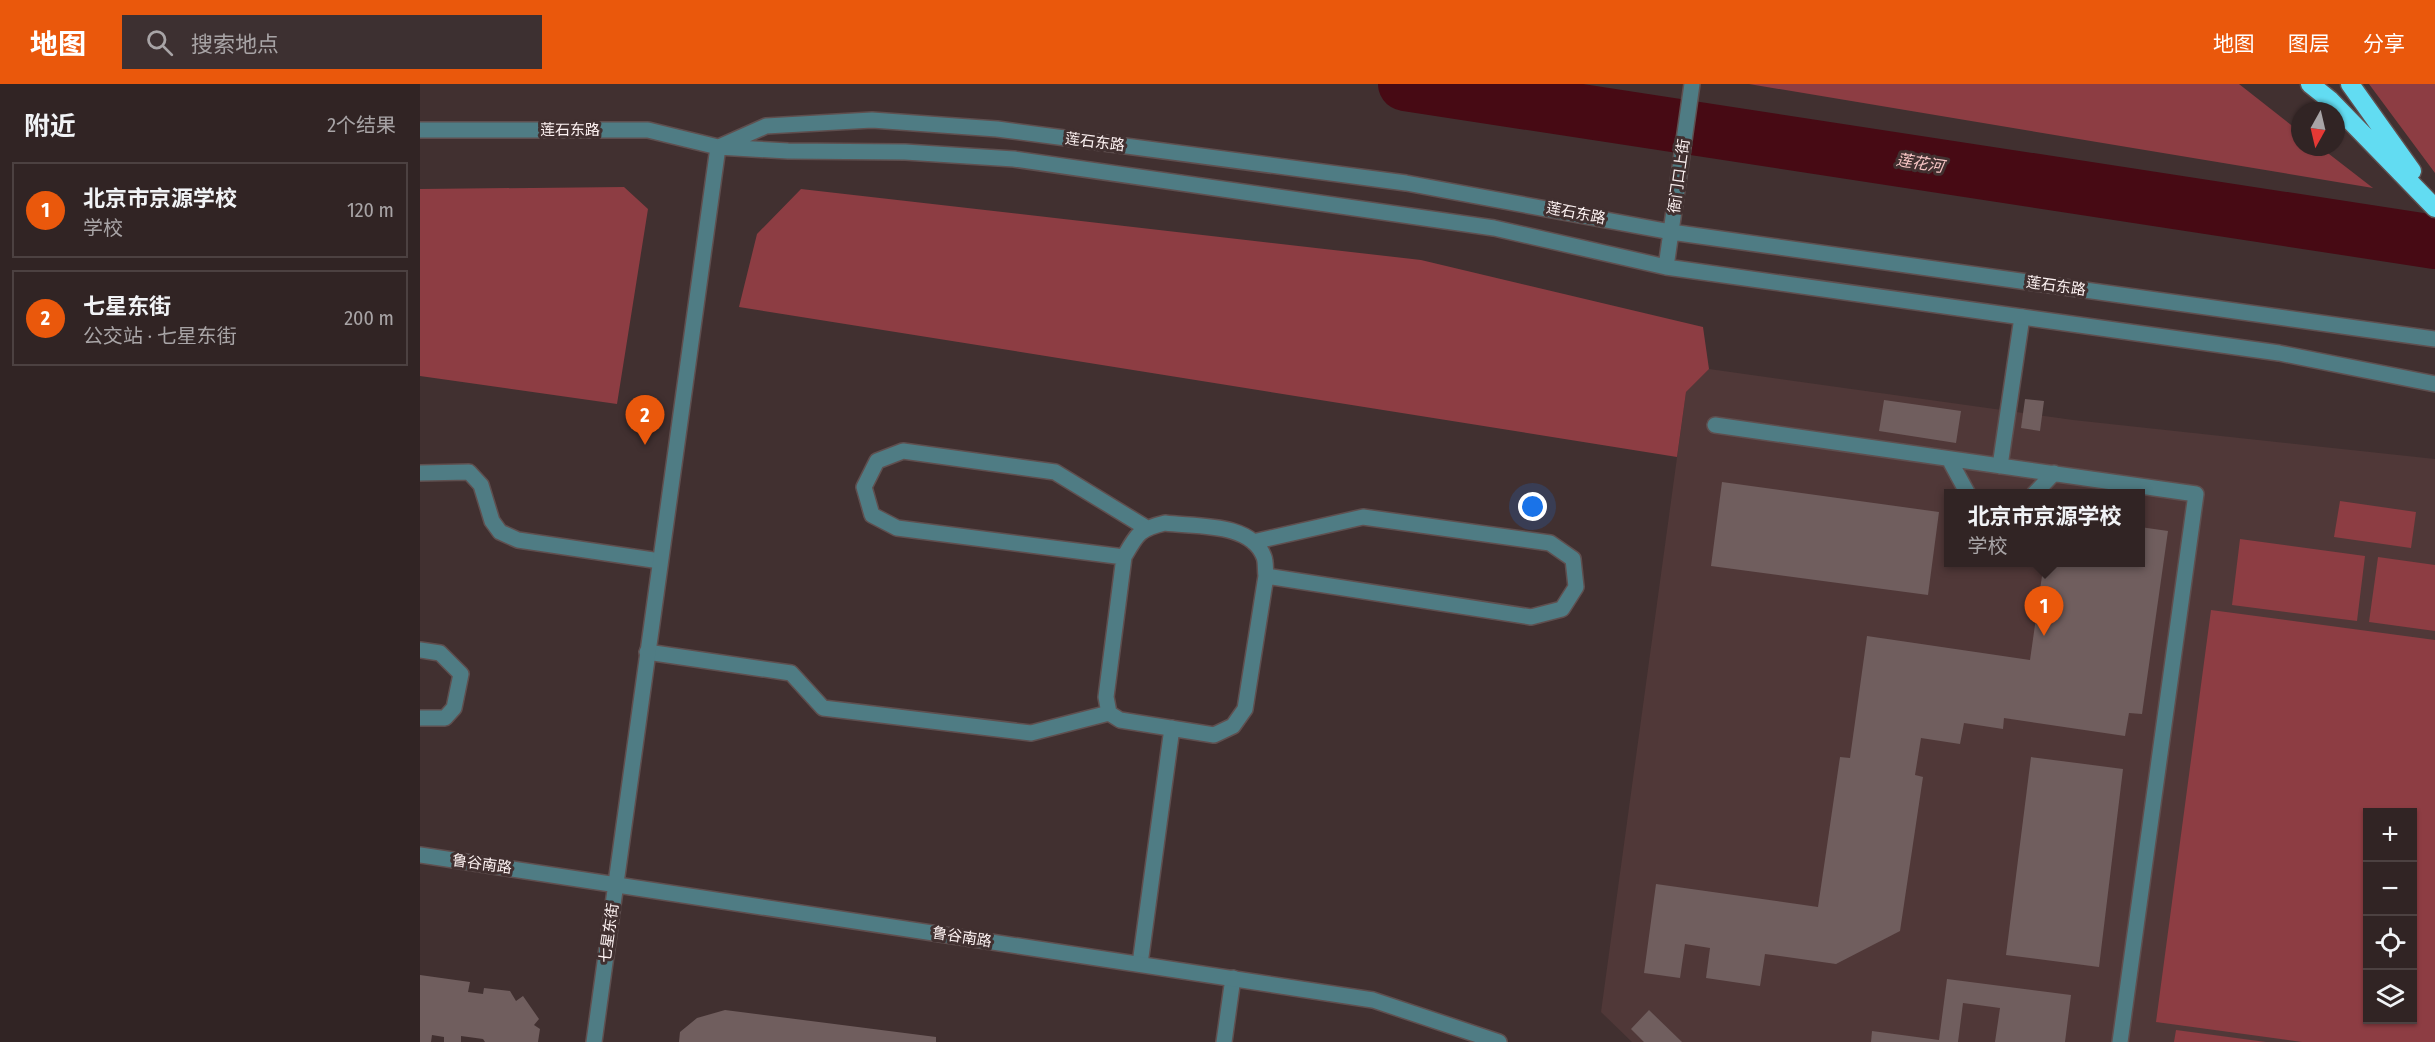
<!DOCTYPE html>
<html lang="zh">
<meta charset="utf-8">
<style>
:root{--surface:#312424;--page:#3d3031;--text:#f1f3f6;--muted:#a8a4a6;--line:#4c4141;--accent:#ea580c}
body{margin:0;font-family:"Fira Sans Condensed","Noto Sans SC",sans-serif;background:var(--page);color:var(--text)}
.controls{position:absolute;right:18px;bottom:18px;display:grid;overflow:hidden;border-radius:0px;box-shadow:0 2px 4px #0004}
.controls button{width:54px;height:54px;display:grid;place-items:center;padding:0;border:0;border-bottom:2px solid var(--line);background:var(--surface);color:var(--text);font:30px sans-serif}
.compass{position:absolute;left:1871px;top:18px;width:54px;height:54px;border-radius:50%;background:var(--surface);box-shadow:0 2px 4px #0004;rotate:188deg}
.you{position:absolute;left:1113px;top:423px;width:21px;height:21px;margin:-15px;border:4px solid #fff;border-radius:50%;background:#1a73e8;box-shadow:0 0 0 9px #1a73e833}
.badge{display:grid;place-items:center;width:39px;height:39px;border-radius:50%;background:var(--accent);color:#fff;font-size:20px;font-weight:700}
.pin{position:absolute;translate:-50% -50px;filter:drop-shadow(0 2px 3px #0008)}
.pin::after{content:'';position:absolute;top:32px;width:21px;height:18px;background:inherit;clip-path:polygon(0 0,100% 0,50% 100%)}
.popup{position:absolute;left:1524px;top:405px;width:201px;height:78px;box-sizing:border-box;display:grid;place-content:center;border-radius:0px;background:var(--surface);filter:drop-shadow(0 2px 4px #0005);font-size:20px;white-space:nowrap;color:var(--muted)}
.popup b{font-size:22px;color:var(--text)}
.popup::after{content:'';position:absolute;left:50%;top:100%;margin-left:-12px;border:12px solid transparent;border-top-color:var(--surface)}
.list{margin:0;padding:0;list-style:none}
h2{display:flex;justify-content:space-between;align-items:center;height:78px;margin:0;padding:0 24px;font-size:26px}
h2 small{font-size:20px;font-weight:400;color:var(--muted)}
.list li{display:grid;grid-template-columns:39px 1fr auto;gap:18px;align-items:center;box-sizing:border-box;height:96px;margin:0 12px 12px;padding:0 12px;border:2px solid var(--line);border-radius:0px}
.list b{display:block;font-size:22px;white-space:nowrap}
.list p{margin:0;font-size:20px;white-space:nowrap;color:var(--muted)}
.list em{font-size:20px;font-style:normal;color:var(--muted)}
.icon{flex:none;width:33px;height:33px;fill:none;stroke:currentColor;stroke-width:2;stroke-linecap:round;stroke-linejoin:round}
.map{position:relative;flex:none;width:2015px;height:958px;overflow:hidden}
header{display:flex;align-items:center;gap:36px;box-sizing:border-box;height:84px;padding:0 30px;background:var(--accent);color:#fff}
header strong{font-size:28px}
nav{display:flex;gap:33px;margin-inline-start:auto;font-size:21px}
.search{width:420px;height:54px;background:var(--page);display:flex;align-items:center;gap:15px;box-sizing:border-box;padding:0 21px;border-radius:0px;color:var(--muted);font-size:22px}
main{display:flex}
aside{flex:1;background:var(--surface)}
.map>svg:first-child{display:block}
.built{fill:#503838;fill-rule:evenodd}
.green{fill:#8d3d43;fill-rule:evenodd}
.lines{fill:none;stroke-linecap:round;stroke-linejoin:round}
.river{stroke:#470a14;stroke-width:54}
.building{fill:#705e5e}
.minor-casing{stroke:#5f4f4f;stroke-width:18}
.tertiary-casing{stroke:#5f4f4f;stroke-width:18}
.motorway-casing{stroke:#5f4f4f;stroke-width:21}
.minor{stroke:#4f7c84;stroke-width:15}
.tertiary{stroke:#4f7c84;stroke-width:15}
.motorway{stroke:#62dcf2;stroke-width:18}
.labels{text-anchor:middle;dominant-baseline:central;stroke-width:6;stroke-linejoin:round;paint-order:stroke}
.street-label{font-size:15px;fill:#fcf1f1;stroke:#413030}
.water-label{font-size:16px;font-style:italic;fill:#f6c4c4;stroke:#413030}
</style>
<header>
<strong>地图</strong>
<div class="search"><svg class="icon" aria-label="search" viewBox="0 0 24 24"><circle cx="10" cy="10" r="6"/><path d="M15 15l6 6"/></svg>搜索地点</div>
<nav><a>地图</a><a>图层</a><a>分享</a></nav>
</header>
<main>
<aside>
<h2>附近<small>2个结果</small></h2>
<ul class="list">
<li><span class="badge">1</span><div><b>北京市京源学校</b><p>学校</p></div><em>120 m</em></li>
<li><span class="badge">2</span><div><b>七星东街</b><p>公交站 · 七星东街</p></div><em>200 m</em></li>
</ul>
</aside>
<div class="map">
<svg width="2015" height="958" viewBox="0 0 2015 958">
<rect width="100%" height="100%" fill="#413030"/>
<path class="built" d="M1289,285L1653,336L2015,375V958H1212L1181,928L1266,308ZM1528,410H1720V478H1528ZM1948,728H1992V936H1948Z"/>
<path class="green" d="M1329,0H1819L1880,48V63H1900L1953,104Z
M1949,0H2015V89Z
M204,103L228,125L197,320L0,292V105Z
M381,105L1001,176L1283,243L1289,285L1266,308L1257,373L319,223L337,150Z
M1920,417L1996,428L1991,464L1914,453Z
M1820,455L1945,472L1937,537L1812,521Z
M1958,473L2015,481V547L1949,538Z
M1791,526L2015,556V958H1882L1736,938ZM1948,728H1992V936H1948Z
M1756,946L1846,958H1754Z"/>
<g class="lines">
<path class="river" d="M985,0L2015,158"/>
</g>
<path class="building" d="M1605,315L1624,317L1620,347L1601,344Z
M1464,316L1541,327L1536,359L1459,347Z
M1302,398L1519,428L1508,511L1291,482Z
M1720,443L1748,447L1722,630L1709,629L1705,652L1584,634L1583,645L1544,639L1540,660L1501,654L1495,691L1503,693L1480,847L1416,880L1345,870L1340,902L1286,894L1290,864L1265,860L1260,894L1224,889L1236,800L1398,823L1420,673L1430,674L1447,552L1610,576L1624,478H1720Z
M1611,673L1703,685L1679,883L1586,871Z
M0,891L50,898L48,908L63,910L64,904L90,907L96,917L103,912L119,935L114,941L120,945L118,958H65L63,955L41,952V958H24V953L12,951L11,958H0Z
M1527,895L1651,911L1645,958H1575L1580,924L1543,919L1538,958H1451L1452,947L1519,956Z
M305,926L516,953V958H259L260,948L277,934Z
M1229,926L1262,958H1224L1211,945Z"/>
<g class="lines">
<g class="minor-casing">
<path id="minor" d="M1295,341L1776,410L1700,958
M1529,375L1548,410
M1580,382L1602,233
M0,389L49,388L61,401L72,437L80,448L98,456L240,477
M1614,410L1634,389
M745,439C776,443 831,438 844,473C846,478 845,486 846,492L825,625L813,642L794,651L700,636L689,629L686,613L704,473C717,450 719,445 745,439Z
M833,458L943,433L1130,459L1153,475L1156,503L1142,525L1111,533L846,492
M704,473L477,444L452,431L444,403L457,377L483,367L635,388L725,443
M0,566L20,569L41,590L34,624L25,634H0
M227,568L371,589L403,624L611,649L689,629
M720,880L752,644
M804,958L813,894"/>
</g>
<g class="tertiary-casing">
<path id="tertiary" d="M0,46H228L298,63L368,67L485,68L594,75L1074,144L1246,183L1859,269L2015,300
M301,62L346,42L452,36L577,45L986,99L1251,148L2015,255
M1246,183L1272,0
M0,771L953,916L1079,958
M174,958L298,63"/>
</g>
<g class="motorway-casing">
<path id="motorway" d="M1890,0L1910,16L2015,124
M1930,0L1992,87"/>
</g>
<use href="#minor" class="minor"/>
<use href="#tertiary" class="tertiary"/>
<use href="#motorway" class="motorway"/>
</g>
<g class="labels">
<g class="street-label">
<text x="150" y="46">莲石东路</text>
<text transform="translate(675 58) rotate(7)">莲石东路</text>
<text transform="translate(1259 92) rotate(-82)">衙门口上街</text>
<text transform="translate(1156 129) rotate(11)">莲石东路</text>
<text transform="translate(1636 202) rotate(8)">莲石东路</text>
<text transform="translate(62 780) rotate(8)">鲁谷南路</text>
<text transform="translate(189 849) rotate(-82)">七星东街</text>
<text transform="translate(542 853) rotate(9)">鲁谷南路</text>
</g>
<g class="water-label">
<text transform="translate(1500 79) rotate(9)">莲花河</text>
</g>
</g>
</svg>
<div class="controls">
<button>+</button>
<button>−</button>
<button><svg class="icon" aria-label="locate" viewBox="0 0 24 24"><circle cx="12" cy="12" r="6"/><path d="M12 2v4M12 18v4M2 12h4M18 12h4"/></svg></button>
<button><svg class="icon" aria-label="layers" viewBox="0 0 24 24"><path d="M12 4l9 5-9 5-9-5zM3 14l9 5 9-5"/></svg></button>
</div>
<svg class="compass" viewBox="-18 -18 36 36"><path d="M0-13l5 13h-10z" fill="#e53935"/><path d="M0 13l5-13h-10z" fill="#a8a4a6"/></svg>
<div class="you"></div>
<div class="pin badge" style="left:1624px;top:552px">1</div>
<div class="popup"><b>北京市京源学校</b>学校</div>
<div class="pin badge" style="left:225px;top:361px">2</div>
</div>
</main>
